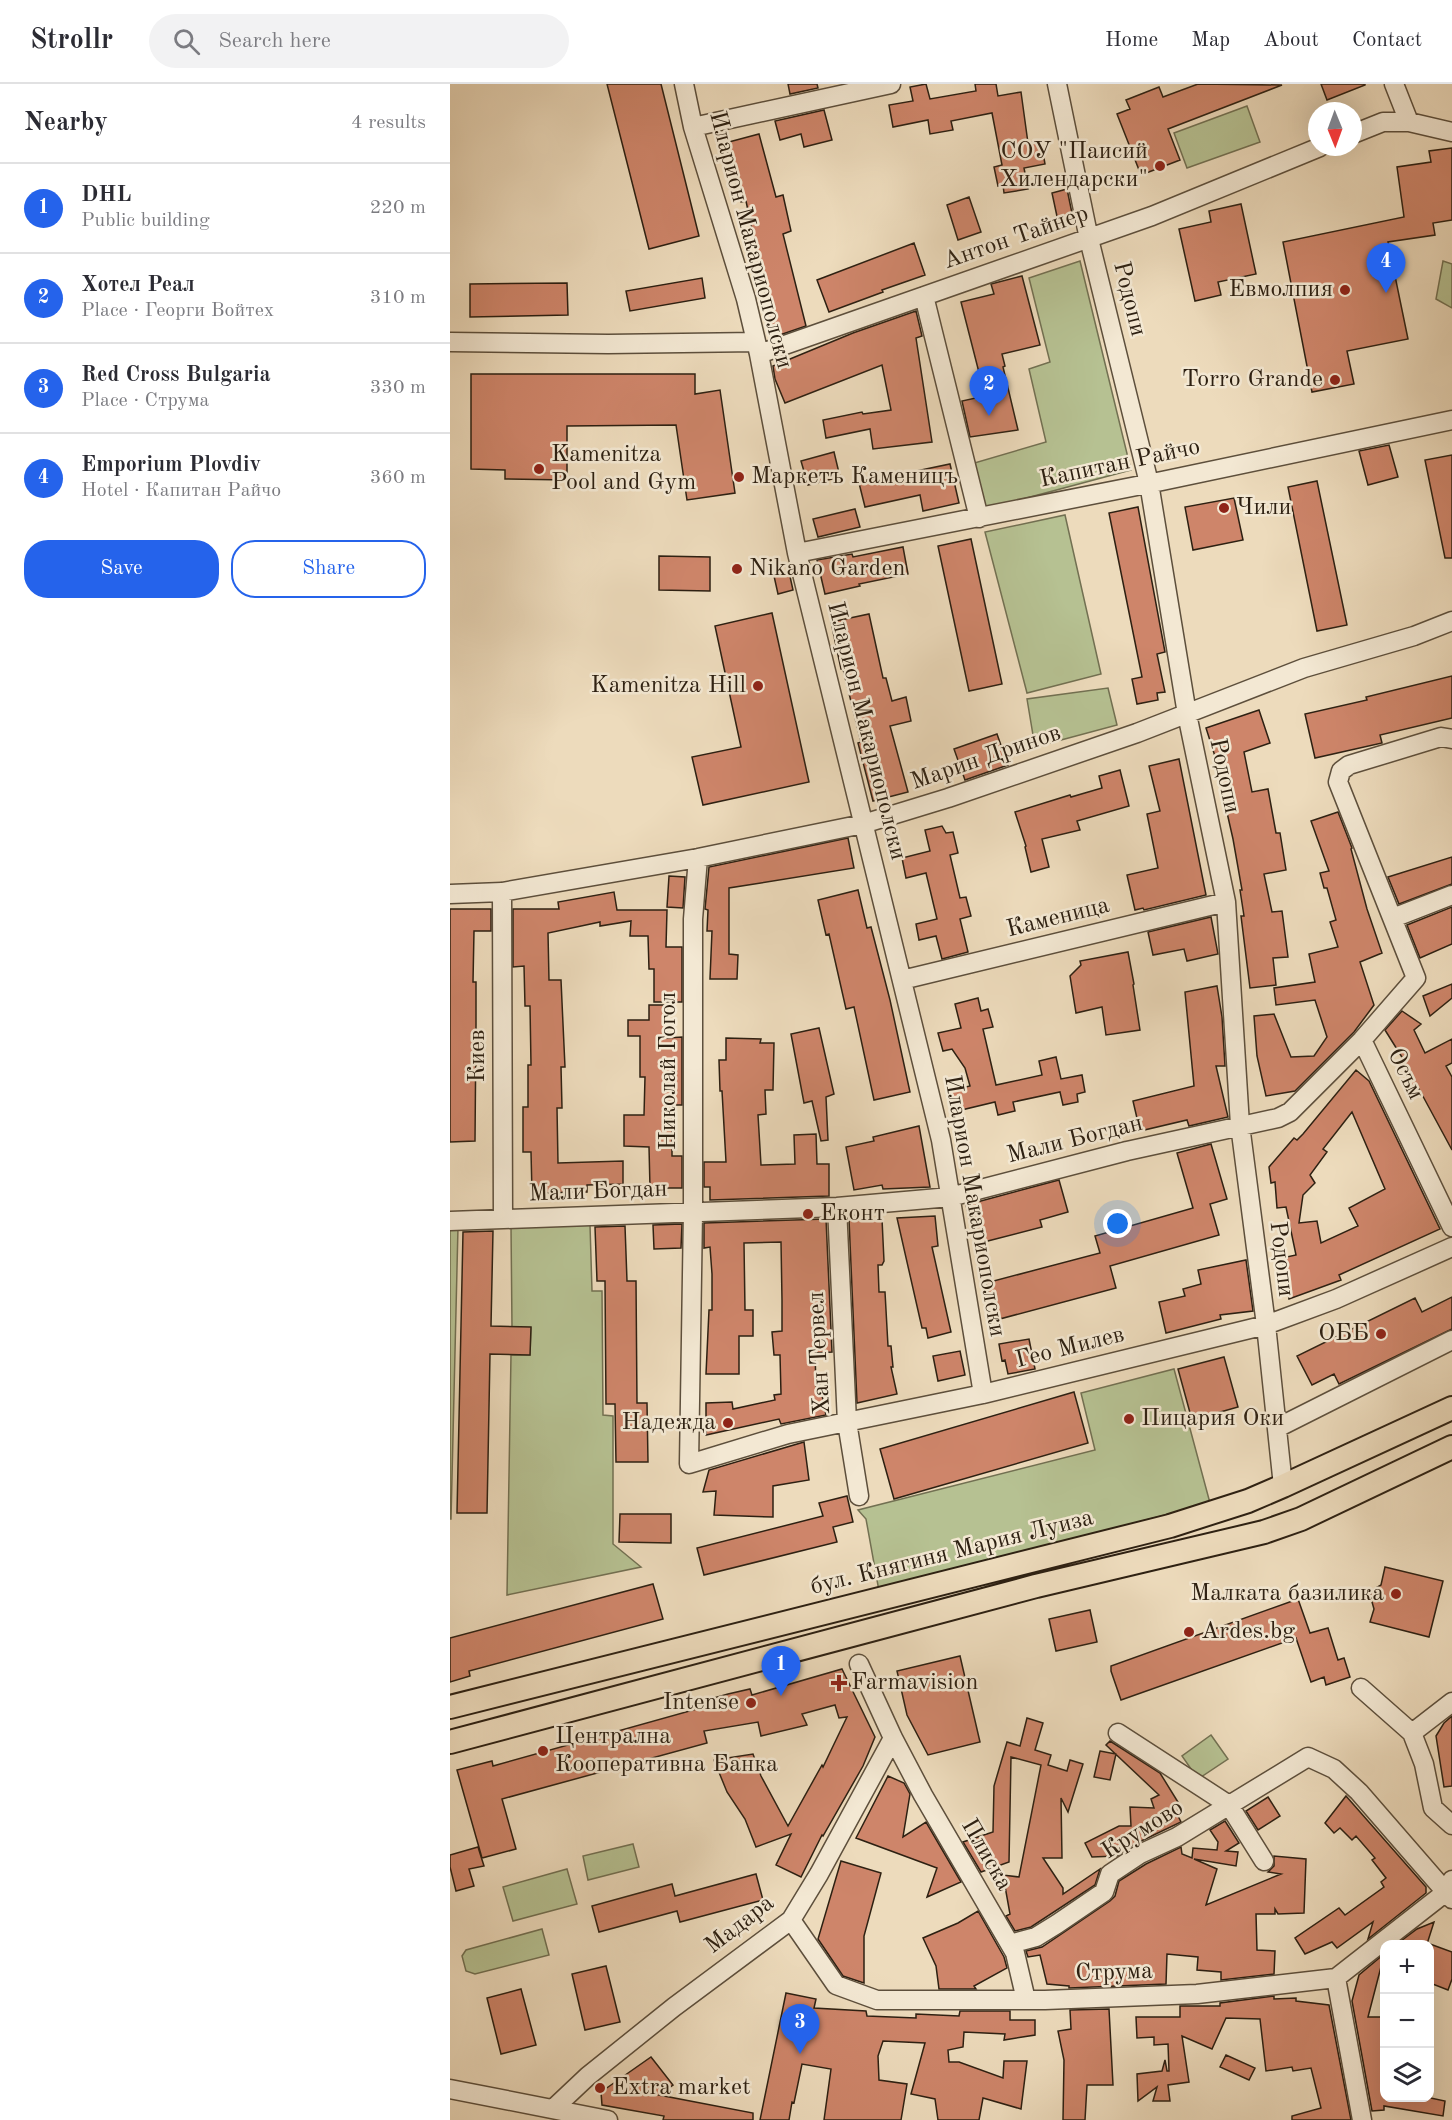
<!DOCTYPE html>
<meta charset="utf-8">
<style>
:root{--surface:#fff;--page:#f2f2f3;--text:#2b2b33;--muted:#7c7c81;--line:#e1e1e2;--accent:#2563eb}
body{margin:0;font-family:"Old Standard TT",serif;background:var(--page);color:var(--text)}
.controls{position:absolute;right:18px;bottom:18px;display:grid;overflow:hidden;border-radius:12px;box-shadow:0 6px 24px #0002}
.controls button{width:54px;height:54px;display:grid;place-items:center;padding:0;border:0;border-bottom:2px solid var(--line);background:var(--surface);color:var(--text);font:30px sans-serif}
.compass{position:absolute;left:858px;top:18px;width:54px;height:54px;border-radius:50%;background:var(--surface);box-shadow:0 6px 24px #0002;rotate:179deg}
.you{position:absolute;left:668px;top:1140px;width:21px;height:21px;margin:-15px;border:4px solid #fff;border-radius:50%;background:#1a73e8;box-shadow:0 0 0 9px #1a73e833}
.badge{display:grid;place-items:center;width:39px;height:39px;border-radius:50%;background:var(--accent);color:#fff;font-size:20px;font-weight:700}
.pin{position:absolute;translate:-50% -50px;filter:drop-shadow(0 2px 3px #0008)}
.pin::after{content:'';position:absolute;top:32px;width:21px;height:18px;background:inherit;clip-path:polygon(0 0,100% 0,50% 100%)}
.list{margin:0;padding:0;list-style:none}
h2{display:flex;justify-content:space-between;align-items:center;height:78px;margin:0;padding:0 24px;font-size:26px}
h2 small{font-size:20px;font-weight:400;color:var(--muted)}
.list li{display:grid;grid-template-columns:39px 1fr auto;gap:18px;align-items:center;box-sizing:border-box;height:90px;padding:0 24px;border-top:2px solid var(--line)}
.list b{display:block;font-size:22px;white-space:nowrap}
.list p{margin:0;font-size:20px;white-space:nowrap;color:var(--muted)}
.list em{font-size:20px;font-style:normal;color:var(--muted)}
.actions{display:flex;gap:12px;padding:18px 24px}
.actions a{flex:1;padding:14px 0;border:2px solid var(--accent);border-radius:24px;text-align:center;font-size:21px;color:var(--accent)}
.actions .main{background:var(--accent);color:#fff}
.icon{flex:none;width:33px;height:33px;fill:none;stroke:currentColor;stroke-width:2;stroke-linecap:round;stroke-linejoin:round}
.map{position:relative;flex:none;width:1002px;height:2036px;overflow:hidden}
header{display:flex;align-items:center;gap:36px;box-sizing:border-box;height:84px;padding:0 30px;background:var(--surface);border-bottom:2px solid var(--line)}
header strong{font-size:28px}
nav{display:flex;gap:33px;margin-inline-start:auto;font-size:21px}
.search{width:420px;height:54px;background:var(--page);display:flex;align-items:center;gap:15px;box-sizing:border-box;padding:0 21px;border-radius:33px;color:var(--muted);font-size:22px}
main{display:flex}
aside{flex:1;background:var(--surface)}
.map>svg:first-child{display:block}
.green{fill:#b6c192;stroke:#727052;stroke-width:1.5}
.building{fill:#ce856a;stroke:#2d2012;stroke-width:1.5;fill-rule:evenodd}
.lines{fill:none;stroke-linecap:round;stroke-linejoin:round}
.minor-casing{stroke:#5d4f3c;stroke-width:21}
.major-casing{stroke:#2d2012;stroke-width:26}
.minor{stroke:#f3e8d3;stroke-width:18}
.major{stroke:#eddbbc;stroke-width:22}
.poi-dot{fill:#8f2418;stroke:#f3e8d3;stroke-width:2}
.labels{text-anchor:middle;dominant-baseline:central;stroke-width:5;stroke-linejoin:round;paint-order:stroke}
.poi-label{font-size:24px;fill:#2d2012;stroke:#f3e8d3;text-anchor:start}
.street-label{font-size:24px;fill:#2d2012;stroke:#f3e8d3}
</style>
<header>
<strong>Strollr</strong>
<div class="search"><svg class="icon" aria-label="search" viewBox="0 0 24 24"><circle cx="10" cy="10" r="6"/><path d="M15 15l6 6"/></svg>Search here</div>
<nav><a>Home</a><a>Map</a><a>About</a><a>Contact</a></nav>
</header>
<main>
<aside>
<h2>Nearby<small>4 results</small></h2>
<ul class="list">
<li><span class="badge">1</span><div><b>DHL</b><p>Public building</p></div><em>220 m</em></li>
<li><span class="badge">2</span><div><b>Хотел Реал</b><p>Place · Георги Войтех</p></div><em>310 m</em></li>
<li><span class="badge">3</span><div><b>Red Cross Bulgaria</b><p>Place · Струма</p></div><em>330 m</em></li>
<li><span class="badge">4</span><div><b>Emporium Plovdiv</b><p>Hotel · Капитан Райчо</p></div><em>360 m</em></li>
</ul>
<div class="actions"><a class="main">Save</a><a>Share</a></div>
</aside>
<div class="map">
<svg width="1002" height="2036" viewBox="0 0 1002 2036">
<rect width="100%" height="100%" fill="#eddbbc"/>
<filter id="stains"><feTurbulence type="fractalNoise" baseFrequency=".00333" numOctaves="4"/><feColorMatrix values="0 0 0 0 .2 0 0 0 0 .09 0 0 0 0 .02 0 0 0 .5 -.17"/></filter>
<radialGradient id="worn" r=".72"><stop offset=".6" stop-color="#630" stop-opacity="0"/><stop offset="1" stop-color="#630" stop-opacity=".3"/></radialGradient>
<path class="green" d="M797,22L810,58L737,84L724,49Z
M630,177L681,386L532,426L521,380L596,358L579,285L600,278L579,194Z
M993,177L1002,180V224L986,215Z
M615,431L651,590L577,609L535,448Z
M658,604L667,641L585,663L577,615Z
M140,1141L142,1207H152L153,1331L163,1332V1460L191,1483L57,1511L61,1271H80L81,1244L62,1243L61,1143Z
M0,1143H8L1,1435H0Z
M724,1285L760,1419L429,1507L416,1435L408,1426L645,1366L631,1309Z
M761,1651L778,1675L748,1695L732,1672Z
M183,1760L189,1783L138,1796L133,1772Z
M117,1785L127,1820L63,1837L53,1803Z
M92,1845L99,1871L25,1890L16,1887L12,1872L16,1866Z"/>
<path class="building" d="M157,0H211L249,152L199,165Z
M338,0H367L368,4L340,10Z
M476,0L480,15L526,7L525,0H546L548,12L571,8L578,59L591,57L595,80L574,84L578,105L554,109L553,101L548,102L544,83L552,81L542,29L501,37L503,46L480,50L478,36L443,43L439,21L463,17L460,3Z
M748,0L832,1L718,45L730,76L691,91L667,30L680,25L676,16L709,3L713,13Z
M871,0H915V1L877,16Z
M374,26L382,56L354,63L351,50L330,56L325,37Z
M309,50L326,113L333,111L341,147L333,150L356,242L321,254L315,229L319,227L296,117L291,118L275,59Z
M1002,64V136L983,139L985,151L938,158L958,255L897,267L904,300L862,308L833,158L954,133L947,83L981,78L979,67Z
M617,105L623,134L608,137L602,109Z
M519,113L531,148L508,156L497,121Z
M791,120L806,190L768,198L771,211L745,217L729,145L761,138L759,127Z
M464,159L475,191L432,206L433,208L379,228L367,196Z
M572,192L590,261L552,270L555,282L553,283L568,346L520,353L512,317L535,312L511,218L544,210L541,200Z
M252,194L255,214L180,227L176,207Z
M117,199L118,231L20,233V200Z
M466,227L472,252L466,254L482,358L423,365L420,345L376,354L373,336L412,328L413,330L441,326L432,281L335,319L325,295L323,282L403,249Z
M21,290H245V310L270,306L285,409L237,416L226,341L117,342V396L55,395V386L21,385Z
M939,361L948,393L918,401L909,367Z
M384,368L390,393L358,401L351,377Z
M1002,371V474H995L975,376Z
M500,380L509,419L473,427L470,411L415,423L409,399Z
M867,397L897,541L867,547L838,403Z
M784,414L793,456L743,466L735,423Z
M688,423L715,568L707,570L715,608L707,609L708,616L687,620L682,595L692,593L659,429Z
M405,425L410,443L368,453L363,435Z
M521,455L552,600L519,607L488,462Z
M453,463L458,490L409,500L410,502L375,510L367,476L402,470L403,473Z
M209,472L260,473V507L209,506Z
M339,488L343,506L328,510L324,492Z
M322,529L359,698L253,721L242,673L291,663L265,542Z
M419,530L433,594H436L442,617L456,613L461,637L440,642L458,708L423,717L408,659L411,658L393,585H391L381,538Z
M1002,592V634L930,651L932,659L865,674L855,630L917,616L916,613Z
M809,626L820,659L794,668L802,708L818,705L826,749H830L836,786L814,790L822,828L832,827L838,873L823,874L826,901L800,904L791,832H794L790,806H792L783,755L768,689L770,688L756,644Z
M547,650L558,681L515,696L504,665Z
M729,675L756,811L694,826L693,824L685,826L677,791L708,784L697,730L710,727L699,682Z
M670,686L679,722L627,737L630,746L592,755L599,783L581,788L575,763L576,762L565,728L620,711L621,713L652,704L649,692Z
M888,728L902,764L901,765L917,825L932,869L910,878L924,921L904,948L845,1007L816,1012L807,972L804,932L824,930L841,973L864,972L877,953L865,916L826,921L824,904L865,898L859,870L888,863L880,838L886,836L877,804H874L870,789L879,787L861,737Z
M492,742L496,749L503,748L508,769L500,771L510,814L516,813L521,832L510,835L518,868L492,875L486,852L469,856L466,840L487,835L476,789L456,794L452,774L480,767L475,746Z
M398,754L404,784L279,804V870L288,871L287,895H260L262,847H257L258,826L255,825L259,783Z
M1002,773V800L949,820L938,793Z
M219,792L235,793L233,824L217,823Z
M408,806L417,844L421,843L440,916L460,1008L424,1016L404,923L396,925L379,850L376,851L368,816Z
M164,808L167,826H217L216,863H232V918H204V885H199L198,852H180L181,837L150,842V838L98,849L99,896H111L113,940L115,983H111L112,1024H107L108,1079L173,1077V1100L137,1101V1108L82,1109L81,1068H73V1023H78V981H81L80,922H75L74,882L63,883V825H109L108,818Z
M1002,823V860L970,874L957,841Z
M0,825H41V847H24L23,898H26V941L25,1057L0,1058Z
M761,833L768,870L737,877L734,865L703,871L698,848Z
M678,868L684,900L683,901L690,946L656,951L652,923L626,929L620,892L631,881L630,877Z
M1002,900V914L980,932L973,912Z
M767,902L772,933L775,982H766L778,1033L739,1042L737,1036L690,1047L683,1017L744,1002L735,908Z
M528,914L531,927L538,925L543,943L533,945L546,1001L592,991L589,977L606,973L611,995L632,991L635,1008L627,1010L628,1018L613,1021L610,1008L563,1018L565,1027L548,1031L545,1018L503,1028L499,1007L520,1002L515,984L502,965L493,967L488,949L511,944L505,920Z
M199,921H217V954L232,953V1021H222V1072H232V1104H200L199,1063L174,1062V1031H194L195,993H190V952H178V936H199Z
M952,927L971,940L964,946L975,969L1002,955V979L996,982L1002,993V1066L969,1005L965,1008L951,980L955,978L935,946Z
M369,944L384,1010L376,1013L378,1056L371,1057L362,1017L354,1019L341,950Z
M276,954L311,955L310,959H324L323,1006H315L316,1030L308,1031L311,1081L345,1080L344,1051L366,1050L367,1080H379V1112L260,1116V1103H254V1078H276L272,1007H270L269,976H276Z
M906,986L919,997L990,1145L889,1191L891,1196L839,1215L832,1174L846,1171L836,1123L827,1124L825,1098L821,1099L819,1083L844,1054L847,1056L853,1050ZM902,1028L935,1105L899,1124L908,1142L871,1159L867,1137L849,1139L853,1111L865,1099L860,1091L877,1068L873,1065Z
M469,1042L480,1103L433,1105L432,1101L404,1106L396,1063L424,1057L423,1053Z
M761,1060L777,1115L760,1120L769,1151L660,1182L666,1204L546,1236L536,1199L650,1169L645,1152L743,1124L727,1069Z
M609,1096L618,1128L590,1136L592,1143L526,1160L516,1121Z
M485,1132L488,1162L482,1163L501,1248L478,1254L476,1244H472L447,1134Z
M376,1135L382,1268L365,1269L366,1302L370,1301L376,1331L331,1340L329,1335L256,1351V1319L282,1318L283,1325L325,1316L324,1311L331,1310L330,1271H324L322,1248L332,1247V1216L331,1158L294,1159L295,1226H303V1252H289V1290H256L259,1226H262V1190L260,1163L254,1164V1139Z
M399,1135H432L434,1177L432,1181H428L429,1208H435L438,1262H441L443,1283H441L447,1310L407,1319Z
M232,1140L231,1164L204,1165L203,1141Z
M175,1142L177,1197H186L187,1319H197L198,1378H166L165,1320H156L155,1197H147L145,1143Z
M43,1147L41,1242L81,1243L80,1271L40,1270L37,1429H7L13,1148Z
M796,1176L803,1227L770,1231L771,1235L716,1249L709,1218L735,1212L733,1205L751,1200L748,1186Z
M1002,1213V1245L889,1300L884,1290L862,1301L847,1272L965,1214L972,1228Z
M579,1255L585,1285L558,1290L555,1276L552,1277L549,1260Z
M510,1267L515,1291L488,1297L483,1272Z
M774,1273L788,1323L742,1336L728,1285Z
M624,1308L638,1359L444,1415L430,1365Z
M354,1358L359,1396L323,1402V1433L264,1431L266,1407L253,1408L259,1386Z
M397,1412L403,1438L383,1443L387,1458L254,1491L247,1464L373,1432L369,1419Z
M170,1430H221V1459L169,1458Z
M935,1483L993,1497L979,1553L920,1538L924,1525L920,1511L924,1505L931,1501Z
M203,1500L213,1535L19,1587L20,1592L0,1598V1554Z
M848,1515L860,1549L878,1544L888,1576L894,1574L900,1593L876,1601L874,1593L861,1598L846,1554L671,1616L661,1587V1582Z
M640,1526L647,1558L606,1567L599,1535Z
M510,1572L530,1658L478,1671L457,1631L447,1587Z
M392,1585L425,1653L413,1682L373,1752L372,1751L351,1793L326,1781L341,1750L306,1763L295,1735L277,1708L264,1676L303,1670L311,1692L338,1742L372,1681L373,1683L397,1633L389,1634L385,1621L352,1630L357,1641L311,1652L308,1638L254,1647L257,1659L52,1715L66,1765L32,1774L7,1686L42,1677L43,1682L254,1623L253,1617L278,1610L300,1605L302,1611Z
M1002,1632V1702L994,1703L986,1652L994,1639Z
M577,1634L593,1639L585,1666L601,1671L598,1681L617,1687L620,1676L633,1680L618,1728L611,1714L612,1774H593L613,1804V1810L650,1785L645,1801L581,1843L565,1847L556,1832L560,1830L553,1791L569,1793L591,1681L561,1673L559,1778L531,1788L513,1758L543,1748L544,1702L557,1658L570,1662Z
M660,1657L710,1689L731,1723L727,1727L725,1726L731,1738L685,1760L667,1772L642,1773L635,1759L669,1742H681L680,1723L704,1724L701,1715L709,1711L656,1661Z
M650,1667L666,1670L660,1696L644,1693Z
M438,1692L454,1699L460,1710L453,1753L476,1738L511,1798L477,1813L487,1784L406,1754Z
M896,1712L976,1803V1809L918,1855L923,1838L887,1864L882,1858L855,1870L845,1854L889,1824L895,1831L934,1803L931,1798L936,1794L922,1776L925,1774L906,1752L902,1756L890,1744L884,1749L875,1739Z
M818,1713L830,1732L808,1746L796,1727Z
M775,1737L789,1759L776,1767L788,1768L786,1782L744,1775L767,1785L756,1821L831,1790L818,1788L824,1782V1772L856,1775L854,1829L828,1830L825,1825V1830H806L807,1866L825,1867L824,1890L771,1896V1888L747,1886L748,1873L717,1870L716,1900L619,1904V1902L597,1900L590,1871L578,1873L576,1867L592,1863L660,1817L665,1812L669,1797L696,1780L731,1763L732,1770L742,1774L743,1764L767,1766L768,1758L760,1746Z
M28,1763L34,1782L19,1785L24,1802L6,1807L0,1783V1771Z
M391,1777L431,1789L414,1852V1899L393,1892L368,1855Z
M306,1790L313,1816L230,1838L227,1827L149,1848L142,1822L222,1800L225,1812Z
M528,1827L554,1873L557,1884L524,1902L526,1905H489L486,1882L473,1854L508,1839Z
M984,1838L977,1860H947L967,1845Z
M980,1860L1002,1868V1895L998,1906L980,1899Z
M934,1870V1877L932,1879L918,1933H934V2013H976L995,2017L993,2032L934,2022V2026L922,2027L902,1917L909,1891Z
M156,1882L170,1938L135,1946L122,1890Z
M71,1905L86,1961L51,1970L37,1914Z
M336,1909L366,1915L364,1924L416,1927L417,1932L466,1934V1930L509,1932L510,1927H560V1936H585V1951L554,1956L555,1950L514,1948L513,1963L498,1966L499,1978H509L553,1994L554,1977H577L571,2025L533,2014L529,2036H488L485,2015L461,2010L475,1959L433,1957L428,1972L429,1996L457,2000L451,2036H374L381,1985L352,1980L344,2019L342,2018L339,2036H310Z
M824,1912V1915L846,1914V1917L879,1921L901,2036H842V2032L871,2024L861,1984L843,1987L842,1983L816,1987L810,1935L776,1934L762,1965L732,1952L739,1998L718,2001L720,2017H703L707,2003L688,2017L687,1990L712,1987L715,1976L717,1987H719L718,1960L704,1961V1953L687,1954L686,1933H730V1922H770V1919Z
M659,1925L663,2001H637L635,2036H613L614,1976L608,1947L621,1945L620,1926Z
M776,1971L805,1984L799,1996L770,1983Z
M201,1973L223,2001L209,2011L303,2029V2036H213L214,2032L152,2021L151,2008Z"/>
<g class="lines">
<g class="minor-casing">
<path id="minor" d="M234,0L243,43L296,215L309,270L347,469L491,1056L533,1310
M607,0L639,155L699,399L737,630L776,818L790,1041L816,1241L833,1402
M944,0L959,38
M243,43L441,0
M903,50L933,38H959L1002,48
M474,212L529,434
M0,258L158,260L306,258
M309,270L702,132L870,63
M347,469L712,397L1002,336
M248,774L243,835V1128L239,1380L338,1350L533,1310L816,1241L886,1215L1002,1163
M52,808L53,1135
M0,810L52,808L248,774L413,740L498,714L687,649L854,584L964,552L1002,537
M943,834L1002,811
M452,896L776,818
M912,956L1002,1143
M387,1123L397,1338L409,1412
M0,1137L387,1123L500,1113L677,1067L828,1034L840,1028L912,956L966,894L888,698L891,687L899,681L991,653L1002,655
M827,1344L1002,1256
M409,1580L443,1654L473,1711L565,1869L576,1916
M911,1604L962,1649L974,1680L983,1724L1002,1741
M668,1649L779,1721L814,1777
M962,1649L1002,1618
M341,1836L386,1901L427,1916H595L747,1910L886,1894L996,1808L1002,1796
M560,1860L586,1853L607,1840L654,1808L660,1790L690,1770L727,1753L858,1673L884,1685L909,1708L1002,1815
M886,1894L912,2036
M0,2005L158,2036
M103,2025L138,1992L224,1923L341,1836L369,1790L443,1654"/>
</g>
<g class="major-casing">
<path id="major" d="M0,1623L720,1442L798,1417L833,1402L1002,1324
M0,1658L586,1502L814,1448L851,1435L1002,1363"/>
</g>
<use href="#minor" class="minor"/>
<use href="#major" class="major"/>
</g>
<g class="poi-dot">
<circle cx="710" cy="82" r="6"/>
<circle cx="895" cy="206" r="6"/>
<circle cx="885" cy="296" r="6"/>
<circle cx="89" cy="385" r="6"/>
<circle cx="289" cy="393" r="6"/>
<circle cx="774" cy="424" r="6"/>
<circle cx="287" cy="485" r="6"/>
<circle cx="308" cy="602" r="6"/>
<circle cx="358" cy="1130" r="6"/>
<circle cx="931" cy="1250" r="6"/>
<circle cx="679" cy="1335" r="6"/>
<circle cx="278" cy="1339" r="6"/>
<circle cx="946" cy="1510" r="6"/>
<circle cx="739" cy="1548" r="6"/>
<path d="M386 1590h6v6h6v6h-6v6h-6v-6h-6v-6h6z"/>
<circle cx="301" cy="1619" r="6"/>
<circle cx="93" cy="1667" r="6"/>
<circle cx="150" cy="2004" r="6"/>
</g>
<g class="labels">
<g class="poi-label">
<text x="698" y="68" text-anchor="end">СОУ "Паисий<tspan x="698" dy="28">Хилендарски"</tspan></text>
<text x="883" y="206" text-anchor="end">Евмолпия</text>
<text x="873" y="296" text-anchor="end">Torro Grande</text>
<text x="101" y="371">Kamenitza<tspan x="101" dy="28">Pool and Gym</tspan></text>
<text x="301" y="393">Маркетъ Каменицъ</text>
<text x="786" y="424">Чили</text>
<text x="299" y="485">Nikano Garden</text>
<text x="296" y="602" text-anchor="end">Kamenitza Hill</text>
<text x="370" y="1130">Еконт</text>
<text x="919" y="1250" text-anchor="end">ОББ</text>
<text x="691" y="1335">Пицария Оки</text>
<text x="266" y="1339" text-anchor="end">Надежда</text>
<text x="934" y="1510" text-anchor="end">Малката базилика</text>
<text x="751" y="1548">Ardes.bg</text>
<text x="401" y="1599">Farmavision</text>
<text x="289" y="1619" text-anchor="end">Intense</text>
<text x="105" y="1653">Централна<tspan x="105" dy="28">Кооперативна Банка</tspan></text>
<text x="162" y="2004">Extra market</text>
</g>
<g class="street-label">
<text transform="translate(566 154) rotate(-19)">Антон Тайнер</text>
<text transform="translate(300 156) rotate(75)">Иларион Макариополски</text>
<text transform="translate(679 215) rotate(76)">Родопи</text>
<text transform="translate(670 380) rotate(-12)">Капитан Райчо</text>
<text transform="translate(416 647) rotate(76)">Иларион Макариополски</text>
<text transform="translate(536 674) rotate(-19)">Марин Дринов</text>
<text transform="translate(774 692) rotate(78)">Родопи</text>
<text transform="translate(608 834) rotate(-14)">Каменица</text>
<text transform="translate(28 972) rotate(-90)">Киев</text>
<text transform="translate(219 987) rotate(-90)">Николай Гогол</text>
<text transform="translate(955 990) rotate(64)">Осъм</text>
<text transform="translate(625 1056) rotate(-14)">Мали Богдан</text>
<text transform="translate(148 1108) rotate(-2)">Мали Богдан</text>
<text transform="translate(524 1122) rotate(80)">Иларион Макариополски</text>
<text transform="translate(831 1175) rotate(83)">Родопи</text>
<text transform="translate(620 1264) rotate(-14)">Гео Милев</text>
<text transform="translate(370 1269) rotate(-93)">Хан Тервел</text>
<text transform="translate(502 1469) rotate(-14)">бул. Княгиня Мария Луиза</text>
<text transform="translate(693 1746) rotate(-32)">Крумово</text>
<text transform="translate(536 1771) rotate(60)">Плиска</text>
<text transform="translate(290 1841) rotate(-38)">Мадара</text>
<text transform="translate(664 1889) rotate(-2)">Струма</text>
</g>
</g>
<rect width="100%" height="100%" filter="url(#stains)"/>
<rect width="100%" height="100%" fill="url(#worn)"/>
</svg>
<div class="controls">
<button>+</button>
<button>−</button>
<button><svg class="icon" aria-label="layers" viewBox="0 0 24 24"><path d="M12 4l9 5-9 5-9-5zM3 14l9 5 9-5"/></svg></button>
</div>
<svg class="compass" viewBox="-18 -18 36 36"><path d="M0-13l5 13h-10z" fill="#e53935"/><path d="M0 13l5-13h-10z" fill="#7c7c81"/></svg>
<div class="you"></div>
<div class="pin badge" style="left:331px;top:1612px">1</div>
<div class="pin badge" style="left:539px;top:332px">2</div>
<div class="pin badge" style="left:350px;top:1970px">3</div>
<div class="pin badge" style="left:936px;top:209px">4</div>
</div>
</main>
